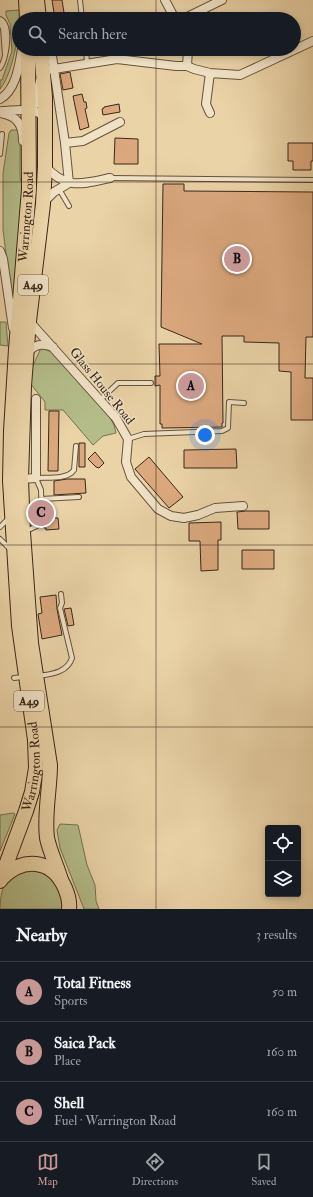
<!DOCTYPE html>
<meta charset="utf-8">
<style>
:root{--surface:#171b24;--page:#242831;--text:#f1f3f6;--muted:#9ea1a6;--line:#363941;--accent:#c59692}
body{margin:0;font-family:"IM FELL Double Pica",serif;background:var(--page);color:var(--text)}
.controls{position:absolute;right:12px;bottom:12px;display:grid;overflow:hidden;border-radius:4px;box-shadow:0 2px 6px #0003}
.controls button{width:36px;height:36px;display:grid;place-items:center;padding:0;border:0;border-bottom:1px solid var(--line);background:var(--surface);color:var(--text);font:20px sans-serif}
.you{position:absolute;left:205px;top:435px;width:14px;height:14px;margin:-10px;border:3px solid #fff;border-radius:50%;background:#1a73e8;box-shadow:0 0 0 6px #1a73e833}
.badge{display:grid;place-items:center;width:26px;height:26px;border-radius:50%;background:var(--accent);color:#111;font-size:13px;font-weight:700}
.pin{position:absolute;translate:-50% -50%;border:2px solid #fff;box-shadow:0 1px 4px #0006}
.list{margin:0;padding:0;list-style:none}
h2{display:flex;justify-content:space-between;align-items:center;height:52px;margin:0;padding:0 16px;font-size:17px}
h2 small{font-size:13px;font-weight:400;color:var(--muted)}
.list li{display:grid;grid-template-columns:26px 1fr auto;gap:12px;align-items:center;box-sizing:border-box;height:60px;padding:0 16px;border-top:1px solid var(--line)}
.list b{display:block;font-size:15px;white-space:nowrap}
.list p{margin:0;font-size:13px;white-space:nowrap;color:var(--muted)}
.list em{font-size:13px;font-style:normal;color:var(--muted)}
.icon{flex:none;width:22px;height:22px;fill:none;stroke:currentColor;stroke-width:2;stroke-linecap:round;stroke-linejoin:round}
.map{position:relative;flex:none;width:313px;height:909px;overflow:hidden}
.search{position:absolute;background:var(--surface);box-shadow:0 2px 6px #0003;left:12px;right:12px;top:12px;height:44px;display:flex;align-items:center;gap:10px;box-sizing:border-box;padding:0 14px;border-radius:22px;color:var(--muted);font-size:15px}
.sheet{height:232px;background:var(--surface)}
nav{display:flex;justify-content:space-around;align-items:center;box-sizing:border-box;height:56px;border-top:1px solid var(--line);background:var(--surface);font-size:11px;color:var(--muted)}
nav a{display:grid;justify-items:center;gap:2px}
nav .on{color:var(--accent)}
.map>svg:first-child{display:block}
.green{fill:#b4bd8a;stroke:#767252}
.building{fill:#dca97f;stroke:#392719}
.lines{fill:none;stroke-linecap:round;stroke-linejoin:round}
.service-casing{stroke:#65523c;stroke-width:6}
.minor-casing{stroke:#65523c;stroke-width:10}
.trunk-casing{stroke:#392719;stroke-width:16}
.service{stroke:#f1e2c6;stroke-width:4}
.minor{stroke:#f1e2c6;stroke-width:8}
.trunk{stroke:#ead3a7;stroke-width:14}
.grid{fill:none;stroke:#392719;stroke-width:1;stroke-opacity:0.55}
.labels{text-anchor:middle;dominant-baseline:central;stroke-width:3;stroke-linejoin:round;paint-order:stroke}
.shield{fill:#f1e2c6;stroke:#705f4d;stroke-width:1}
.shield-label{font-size:12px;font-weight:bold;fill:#392719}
.street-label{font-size:13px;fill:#392719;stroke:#f1e2c6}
</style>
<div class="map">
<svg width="313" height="909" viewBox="0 0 313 909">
<rect width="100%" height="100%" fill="#ead3a7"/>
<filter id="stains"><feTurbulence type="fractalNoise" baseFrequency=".005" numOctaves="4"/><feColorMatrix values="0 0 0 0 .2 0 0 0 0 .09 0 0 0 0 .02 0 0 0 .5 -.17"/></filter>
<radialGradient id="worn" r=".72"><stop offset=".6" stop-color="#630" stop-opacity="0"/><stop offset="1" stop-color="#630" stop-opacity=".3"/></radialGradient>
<path class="green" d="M20,10C20,29 13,74 0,89V80H2L12,51L10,24L6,15V11Z
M11,130H18L20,136V178L24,190L15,300L12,301L3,230V173L9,133Z
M0,322H6L8,346L0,345Z
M41,348L52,352L109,416L114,425L116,433L103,436L93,445L63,410H45V402L30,383L31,370Z
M13,813L15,814L0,851V815Z
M60,824L78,825L87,865L95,885L96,901L99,909H84L60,848L57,830Z
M37,867L57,882L65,909H0C0,899 2,884 10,876C14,872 31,869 37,867Z"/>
<path class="building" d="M52,0H62L65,19H55Z
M70,72L73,88L63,90L60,74Z
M82,94L84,102H86L87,108L85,109L89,127L80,130L73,96Z
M119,104L120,112L103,115L102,109L104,108V107Z
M115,138L138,139V164H114Z
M288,143H313V161H311V170H293V161H288Z
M163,184H184V191L313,192V337H306L305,378H313V420H291V372L279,371V343L244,342V336H222L223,423H222V427L162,428V424H160V385L155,386V376H160L159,344H202L161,327Z
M49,411H59L58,471H48Z
M79,443H85V467H79Z
M236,449L237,468H184V450Z
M95,452L104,463L99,468L96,467L88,459Z
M149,457L183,497L169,508L135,469Z
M67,479H85L86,493L54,495V481Z
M33,505H38V520L37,521H34Z
M45,505H49L50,518H58L59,529L46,530V528H44Z
M246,511H269V529H238L237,512Z
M221,522V540H218V570L201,571L200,541H189V523Z
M242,550H274V569H242Z
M56,595L57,609L62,635L42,639L38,614L42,613L40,597Z
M71,608L74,625L68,626L64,609Z"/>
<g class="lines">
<g class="service-casing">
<path id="service" d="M80,0L82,19
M0,19C12,24 7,59 0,68
M0,23L3,28L5,55
M86,49L87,63
M0,154L2,134
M110,178L313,180
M59,189L69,206
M100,400L118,383H151
M128,439L144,434L222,431L228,428L229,402L244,403
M41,499L79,497
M0,527L8,519
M26,531L37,526L42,521L41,490L36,478C47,477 67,480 74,470L76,446
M0,539L10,549
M38,676C51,674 67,673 72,658L60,608L62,603L61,594
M14,678L23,677"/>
</g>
<g class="minor-casing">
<path id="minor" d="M165,0L175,19
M183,19L222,0
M51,49L65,143L69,183
M187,66L188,49
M40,69L43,70L54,69L117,59L176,66H187L194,69L210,73L240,75L313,41
M210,73L206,104L210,113
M0,99C16,90 19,66 22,49
M28,110C40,106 37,91 40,81
M2,111C13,111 40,105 44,120
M0,113C17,116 23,124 23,141
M65,143L83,141L120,122
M45,166C66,190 82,184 110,178
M43,203L54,192L69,183
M0,251L3,259L13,328
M29,321L116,418L128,439L126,462L131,477L158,509L171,516L184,518L198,515L215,508L243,506
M27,353C35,344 42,343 53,347
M21,479L36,478V399"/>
</g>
<g class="trunk-casing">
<g id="trunk">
<path d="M26,0L27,19"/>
<path d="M37,0L39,19"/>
<path d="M41,49L45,97V166L43,204L29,321L24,386L21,479L23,532L31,643L50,765C50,789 44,814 47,838C50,852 57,866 61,880"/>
<path d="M1,879C22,857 52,858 65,888C68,895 70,901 69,909"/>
<path id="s1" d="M0,881L26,811L32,792L36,768L35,740L19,626L10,481L11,431L16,349L29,189L28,49"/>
</g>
</g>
<use href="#service" class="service"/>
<use href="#minor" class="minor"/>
<use href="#trunk" class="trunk"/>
</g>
<path class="grid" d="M156,0V19M156,49V909M0,182H313M0,364H313M0,545H313M0,727H313"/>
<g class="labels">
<g class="shield">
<rect x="18" y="275" width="30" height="20" rx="3"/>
<rect x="14" y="691" width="30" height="20" rx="3"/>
</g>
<g class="shield-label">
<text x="33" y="285">A49</text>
<text x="29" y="701">A49</text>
</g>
<g class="street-label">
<text stroke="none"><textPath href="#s1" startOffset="672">Warrington Road</textPath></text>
<text transform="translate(102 386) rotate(51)">Glass House Road</text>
<text stroke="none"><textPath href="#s1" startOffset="120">Warrington Road</textPath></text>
</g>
</g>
<rect width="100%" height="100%" filter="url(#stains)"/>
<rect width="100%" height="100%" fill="url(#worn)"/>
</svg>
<div class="controls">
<button><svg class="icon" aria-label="locate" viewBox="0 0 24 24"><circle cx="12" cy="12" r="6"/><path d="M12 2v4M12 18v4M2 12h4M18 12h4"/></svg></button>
<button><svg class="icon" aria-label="layers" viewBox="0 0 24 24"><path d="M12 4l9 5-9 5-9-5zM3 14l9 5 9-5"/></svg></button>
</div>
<div class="you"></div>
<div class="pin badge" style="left:191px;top:386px">A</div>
<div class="pin badge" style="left:237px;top:259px">B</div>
<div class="pin badge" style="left:41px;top:513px">C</div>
<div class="search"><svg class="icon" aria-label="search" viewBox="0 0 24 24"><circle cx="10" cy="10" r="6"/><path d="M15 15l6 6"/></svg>Search here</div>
</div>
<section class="sheet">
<h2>Nearby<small>3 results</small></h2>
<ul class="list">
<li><span class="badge">A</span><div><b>Total Fitness</b><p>Sports</p></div><em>50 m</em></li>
<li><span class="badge">B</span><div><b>Saica Pack</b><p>Place</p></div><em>160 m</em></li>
<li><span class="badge">C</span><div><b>Shell</b><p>Fuel · Warrington Road</p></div><em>160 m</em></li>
</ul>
</section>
<nav>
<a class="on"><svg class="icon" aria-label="map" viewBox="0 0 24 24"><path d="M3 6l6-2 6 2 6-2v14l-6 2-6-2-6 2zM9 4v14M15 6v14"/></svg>Map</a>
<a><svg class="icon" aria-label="directions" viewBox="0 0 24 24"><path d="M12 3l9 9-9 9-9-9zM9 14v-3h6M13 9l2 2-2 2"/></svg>Directions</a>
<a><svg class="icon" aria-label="saved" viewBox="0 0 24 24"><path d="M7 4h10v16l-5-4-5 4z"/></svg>Saved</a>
</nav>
